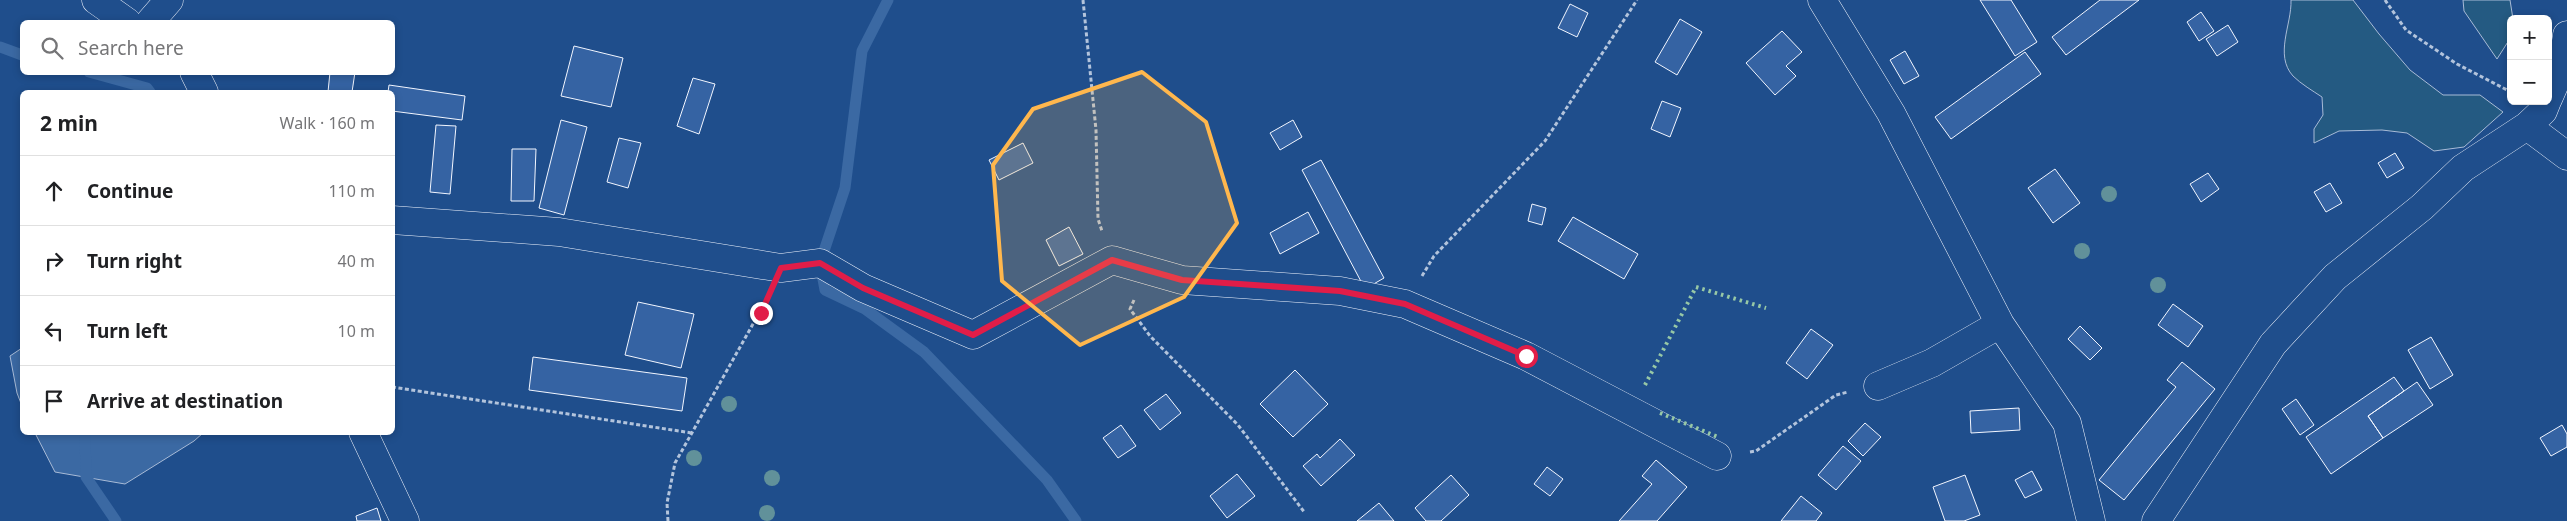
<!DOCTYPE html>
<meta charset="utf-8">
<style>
:root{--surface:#fff;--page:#f6f6f6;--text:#202124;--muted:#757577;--line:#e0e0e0}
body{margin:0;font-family:"Noto Sans",sans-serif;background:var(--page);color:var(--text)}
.controls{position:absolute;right:15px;top:15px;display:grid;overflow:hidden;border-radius:8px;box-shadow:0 2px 8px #0003}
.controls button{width:45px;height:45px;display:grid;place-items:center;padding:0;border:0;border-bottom:1px solid var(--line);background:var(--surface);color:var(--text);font:25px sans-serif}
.stop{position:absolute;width:15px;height:15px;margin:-11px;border:4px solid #e11d48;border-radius:50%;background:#fff}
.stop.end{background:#e11d48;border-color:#fff;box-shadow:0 1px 5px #0008}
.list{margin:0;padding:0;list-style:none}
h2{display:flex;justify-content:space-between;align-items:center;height:65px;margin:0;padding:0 20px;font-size:21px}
h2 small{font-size:16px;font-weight:400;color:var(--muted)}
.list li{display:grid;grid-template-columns:32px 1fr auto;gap:15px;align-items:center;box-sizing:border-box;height:70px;padding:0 20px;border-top:1px solid var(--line)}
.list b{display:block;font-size:19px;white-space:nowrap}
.list em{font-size:16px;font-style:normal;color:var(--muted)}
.icon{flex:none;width:28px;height:28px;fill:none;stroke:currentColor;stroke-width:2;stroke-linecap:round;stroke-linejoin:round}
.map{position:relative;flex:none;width:2567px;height:521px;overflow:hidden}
.search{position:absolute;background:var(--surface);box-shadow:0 2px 8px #0003;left:20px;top:20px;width:375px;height:55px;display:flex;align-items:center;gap:12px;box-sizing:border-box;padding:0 18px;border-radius:8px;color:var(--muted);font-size:19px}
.panel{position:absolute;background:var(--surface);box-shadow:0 2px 8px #0003;left:20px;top:90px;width:375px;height:345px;border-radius:8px}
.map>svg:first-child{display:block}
.green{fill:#245a82;stroke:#a8bbd7}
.water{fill:#3b69a3;stroke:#a8bbd7}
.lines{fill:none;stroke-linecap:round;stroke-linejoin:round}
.stream{stroke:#3b69a3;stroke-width:11}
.building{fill:#3563a3;stroke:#f2f6ff}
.minor-casing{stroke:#f2f6ff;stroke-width:29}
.path{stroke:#b3c4dc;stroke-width:3;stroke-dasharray:4 2.5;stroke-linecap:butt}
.minor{stroke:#1f4e8c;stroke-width:28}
.hedge{stroke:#97c8a6;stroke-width:4;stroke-dasharray:2.5 4;stroke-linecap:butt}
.tree{fill:#61919a}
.route{stroke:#e11d48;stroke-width:6}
.marked{fill:#ffb74d;fill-opacity:0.2;stroke:#ffb74d;stroke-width:4;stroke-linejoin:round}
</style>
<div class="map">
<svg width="2567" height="521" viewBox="0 0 2567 521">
<rect width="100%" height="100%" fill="#1f4e8c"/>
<path class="green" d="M2291,0H2353L2379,34L2410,70L2443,95H2480L2503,112L2464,147L2434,151L2407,133L2382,130L2339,131L2314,143V129L2323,115L2322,97C2313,91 2301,84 2293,76C2274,55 2292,24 2291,0Z
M2463,0H2510L2513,19H2511V37L2497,59L2464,11Z"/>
<path class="water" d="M22,348V406L17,393L10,356Z
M35,433H203L194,441L125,484L55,472Z"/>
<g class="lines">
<path class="stream" d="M888,0L862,51L845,188L820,263L825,290L865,309L924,352L1047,480L1076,521
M0,47L22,55
M89,72L147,88L150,92
M85,432L86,477L116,521"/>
</g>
<path class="building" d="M1980,0H2011L2037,42L2015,56Z
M2100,0H2139L2066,55L2052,37Z
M1570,4L1588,13L1577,37L1558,28Z
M2201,12L2214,31L2199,41L2187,22Z
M1680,19L1702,32L1677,75L1655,62Z
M2228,25L2238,42L2217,56L2206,39Z
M1782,31L1802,52L1786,66L1796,76L1775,95L1746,63Z
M574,46L623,58L611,107L561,96Z
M1905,51L1919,76L1904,84L1890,60Z
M2025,52L2041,74L1951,139L1935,117Z
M330,72H355L352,92H328Z
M693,78L715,84L699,134L677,126Z
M389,85L465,96L462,120L392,111V92H388Z
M1662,101L1681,108L1670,137L1651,129Z
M561,120L587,127L564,215L539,208Z
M1293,120L1302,137L1280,150L1270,133Z
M436,125L456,126L450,194L430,192Z
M619,138L641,143L628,188L607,182Z
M1023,143L1033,163L999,180L989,160Z
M512,149H536L534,201H511Z
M2395,153L2404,168L2387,178L2378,163Z
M1321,160L1384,278L1365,289L1302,170Z
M2055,169L2080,203L2053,223L2028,188Z
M2208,173L2219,189L2201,202L2190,184Z
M2330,183L2342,203L2326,212L2314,192Z
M1532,204L1546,208L1542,225L1528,221Z
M1308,212L1319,233L1280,254L1270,233Z
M1573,217L1638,254L1624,279L1558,241Z
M1069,227L1083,254L1059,266L1046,240Z
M638,302L694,314L681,368L625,355Z
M2173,304L2203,326L2188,347L2158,325Z
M2080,326L2102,348L2090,360L2068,339Z
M1811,329L1833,345L1807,379L1786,363Z
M2431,337L2453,375L2430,389L2408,350Z
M533,357L687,378L682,411L529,390Z
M2182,362L2215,389L2124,500L2099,480L2176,387L2167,380Z
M1295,370L1328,404L1293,437L1260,404Z
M2394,377L2404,391L2368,416L2383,438L2331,474L2306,437Z
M2417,382L2433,405L2383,438L2368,416Z
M1166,394L1181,413L1160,430L1144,410Z
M2296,399L2314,425L2300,435L2282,409Z
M2019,408L2020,430L1971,433L1970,411Z
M1865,423L1881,437L1863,456L1848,441Z
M1121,425L1136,446L1118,458L1103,438Z
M2562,425L2567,434V447L2551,456L2540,438Z
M1340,439L1355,455L1321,486L1303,466L1317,454L1320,458Z
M1843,446L1861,461L1836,490L1818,475Z
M1656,460L1687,487L1657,521H1619L1652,484L1642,476Z
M1547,467L1563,479L1550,496L1534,484Z
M2032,471L2042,490L2025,498L2015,480Z
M1237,474L1255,496L1227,518L1210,496Z
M1451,475L1469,495L1441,521H1426L1415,508Z
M1965,475L1980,515L1964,521H1945L1933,487Z
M1801,496L1822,513L1816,521H1781Z
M1379,503L1394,521H1357Z
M377,508L381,521H357L356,516Z"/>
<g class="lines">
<g class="minor-casing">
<path id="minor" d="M96,0L127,22
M1822,0L1891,113L2000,324L2067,423L2091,521
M150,22L169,0
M194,72L204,92
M2548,99L2562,67L2567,35
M2527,126L2567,156
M392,220L559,232L781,268L820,263L863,288L973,335L1112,260L1182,280L1340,291L1405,304L1526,356L1717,456
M1878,386L1932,363L2000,324
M363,432L405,521
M2156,521L2273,344L2335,277L2422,207L2463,168L2527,126L2543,111L2547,101"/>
</g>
<path class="path" d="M1083,0L1096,130L1098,219L1102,231
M2385,0L2406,30L2457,64L2511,92
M1422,276L1434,256L1545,141L1637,0
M1134,300L1130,309L1150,336L1238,425L1305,513
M392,387L692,433
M1750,452L1756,451L1836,395L1848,392
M668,521L667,503L675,463L767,299"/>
<use href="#minor" class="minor"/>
<path class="hedge" d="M1645,385L1696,287L1766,308
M1660,413L1718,437"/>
</g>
<g class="tree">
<circle cx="2109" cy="194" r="8"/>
<circle cx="2082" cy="251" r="8"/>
<circle cx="2158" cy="285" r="8"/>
<circle cx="729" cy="404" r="8"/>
<circle cx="694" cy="458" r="8"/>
<circle cx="772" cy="478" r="8"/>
<circle cx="767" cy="513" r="8"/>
</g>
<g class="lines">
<path class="route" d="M761,313L781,268L820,263L863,288L973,335L1112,260L1182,280L1340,291L1405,304L1526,356"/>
</g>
<path class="marked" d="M1142,72L1206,122L1237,223L1184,297L1080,345L1002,281L993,165L1033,109Z"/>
</svg>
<div class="controls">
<button>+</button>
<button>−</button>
</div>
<div class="stop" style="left:1526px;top:356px"></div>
<div class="stop end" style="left:761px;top:313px"></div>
<div class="search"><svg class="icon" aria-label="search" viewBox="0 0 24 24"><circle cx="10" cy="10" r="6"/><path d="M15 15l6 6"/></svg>Search here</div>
<section class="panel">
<h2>2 min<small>Walk · 160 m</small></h2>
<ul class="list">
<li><svg class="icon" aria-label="ahead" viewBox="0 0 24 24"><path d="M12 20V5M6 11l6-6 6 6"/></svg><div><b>Continue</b></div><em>110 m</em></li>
<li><svg class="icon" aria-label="right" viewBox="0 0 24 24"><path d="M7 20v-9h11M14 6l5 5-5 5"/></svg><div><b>Turn right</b></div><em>40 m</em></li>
<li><svg class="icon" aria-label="left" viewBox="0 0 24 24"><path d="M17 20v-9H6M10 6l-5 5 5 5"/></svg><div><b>Turn left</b></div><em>10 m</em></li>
<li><svg class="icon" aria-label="arrive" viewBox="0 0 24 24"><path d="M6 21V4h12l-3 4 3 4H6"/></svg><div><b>Arrive at destination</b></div></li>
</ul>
</section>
</div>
